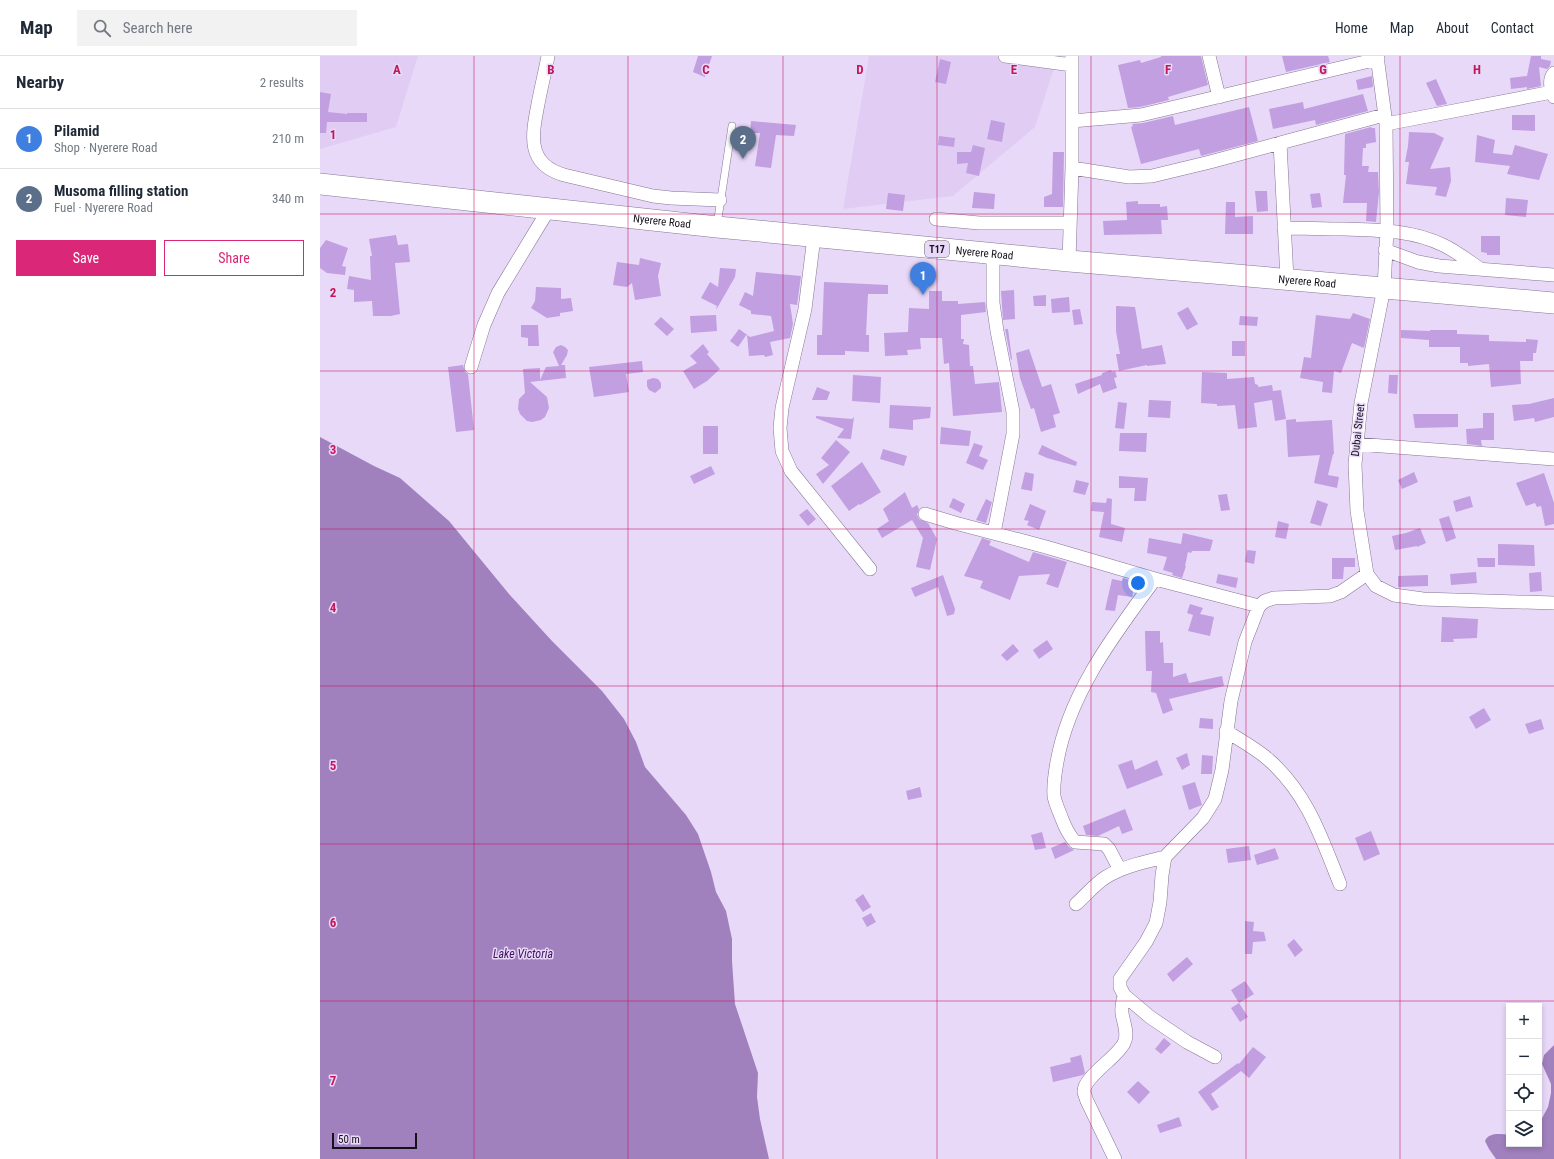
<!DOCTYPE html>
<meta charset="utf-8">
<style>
:root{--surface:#fff;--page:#f2f2f3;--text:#1f2937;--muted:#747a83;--line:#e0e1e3;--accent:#db2777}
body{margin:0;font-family:"Roboto Condensed",sans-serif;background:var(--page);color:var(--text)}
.controls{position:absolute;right:12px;bottom:12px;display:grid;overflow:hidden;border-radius:0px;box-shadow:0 2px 6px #0003}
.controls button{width:36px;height:36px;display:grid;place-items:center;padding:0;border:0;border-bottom:1px solid var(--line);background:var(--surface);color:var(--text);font:20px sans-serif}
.scale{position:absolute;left:12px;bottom:10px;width:85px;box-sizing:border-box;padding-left:4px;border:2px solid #15101a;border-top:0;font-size:11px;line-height:14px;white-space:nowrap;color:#15101a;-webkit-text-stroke:3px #e9d9f9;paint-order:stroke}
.you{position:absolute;left:818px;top:527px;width:14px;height:14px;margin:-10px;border:3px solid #fff;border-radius:50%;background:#1a73e8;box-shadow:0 0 0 6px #1a73e833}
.badge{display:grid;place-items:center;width:26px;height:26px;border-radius:50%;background:var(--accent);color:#fff;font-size:13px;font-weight:700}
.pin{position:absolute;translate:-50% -33px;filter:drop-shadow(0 1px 2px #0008)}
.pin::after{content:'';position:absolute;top:21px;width:14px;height:12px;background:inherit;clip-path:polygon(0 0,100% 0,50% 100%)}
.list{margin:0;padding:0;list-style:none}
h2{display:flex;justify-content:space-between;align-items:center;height:52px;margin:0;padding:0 16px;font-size:17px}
h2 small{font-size:13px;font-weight:400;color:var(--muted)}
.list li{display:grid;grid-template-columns:26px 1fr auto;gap:12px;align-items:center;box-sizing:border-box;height:60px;padding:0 16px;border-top:1px solid var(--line)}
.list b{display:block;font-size:15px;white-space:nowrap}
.list p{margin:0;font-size:13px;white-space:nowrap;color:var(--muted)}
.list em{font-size:13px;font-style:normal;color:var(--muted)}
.actions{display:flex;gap:8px;padding:12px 16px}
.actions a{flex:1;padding:9px 0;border:1px solid var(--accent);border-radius:0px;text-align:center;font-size:14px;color:var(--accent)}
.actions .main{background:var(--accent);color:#fff}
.icon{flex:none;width:22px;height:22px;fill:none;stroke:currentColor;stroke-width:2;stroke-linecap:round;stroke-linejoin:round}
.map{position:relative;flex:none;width:1234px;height:1103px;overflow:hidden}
header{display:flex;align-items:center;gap:24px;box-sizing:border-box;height:56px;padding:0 20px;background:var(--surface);border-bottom:1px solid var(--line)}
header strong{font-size:19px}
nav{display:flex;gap:22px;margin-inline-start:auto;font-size:14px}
.search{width:280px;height:36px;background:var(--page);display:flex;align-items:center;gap:10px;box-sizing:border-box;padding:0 14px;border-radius:0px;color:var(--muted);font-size:15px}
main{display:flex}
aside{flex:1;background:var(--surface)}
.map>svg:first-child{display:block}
.built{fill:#e1cdf4}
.water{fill:#a180be}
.building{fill:#c19fe0}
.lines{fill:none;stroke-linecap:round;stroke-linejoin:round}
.service-casing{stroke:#857693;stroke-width:8}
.minor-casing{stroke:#857693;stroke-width:14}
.primary-casing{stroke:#857693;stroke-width:22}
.service{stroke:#fff;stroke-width:7}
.minor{stroke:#fff;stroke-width:13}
.primary{stroke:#fff;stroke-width:21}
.grid{fill:none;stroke:#c2185b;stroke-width:1;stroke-opacity:0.55}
.labels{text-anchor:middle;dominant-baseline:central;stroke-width:3;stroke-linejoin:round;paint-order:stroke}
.shield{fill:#e9d9f9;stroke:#554c5d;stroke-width:1}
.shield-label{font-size:10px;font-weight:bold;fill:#15101a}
.street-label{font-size:11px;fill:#15101a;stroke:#e9d9f9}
.water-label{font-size:12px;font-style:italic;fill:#3f105c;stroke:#e9d9f9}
.grid-label{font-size:13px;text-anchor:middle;font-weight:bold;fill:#c2185b;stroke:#e9d9f9;stroke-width:3;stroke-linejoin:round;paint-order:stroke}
</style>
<header>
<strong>Map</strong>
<div class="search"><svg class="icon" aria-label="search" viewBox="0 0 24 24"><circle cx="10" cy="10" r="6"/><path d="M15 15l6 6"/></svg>Search here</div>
<nav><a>Home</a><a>Map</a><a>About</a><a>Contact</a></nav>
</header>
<main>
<aside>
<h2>Nearby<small>2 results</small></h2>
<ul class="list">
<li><span class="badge" style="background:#3f7fe0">1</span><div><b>Pilamid</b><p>Shop · Nyerere Road</p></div><em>210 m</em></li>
<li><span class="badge" style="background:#5c6f8a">2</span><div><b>Musoma filling station</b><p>Fuel · Nyerere Road</p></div><em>340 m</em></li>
</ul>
<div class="actions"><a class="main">Save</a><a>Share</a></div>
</aside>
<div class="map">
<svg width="1234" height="1103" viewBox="0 0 1234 1103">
<rect width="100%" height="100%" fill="#e9d9f9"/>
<path class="built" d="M0,0H98L76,71L0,93Z
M549,0H738L715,71L633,140L523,153Z"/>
<path class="water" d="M0,381L54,410L80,422L129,465L189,538L232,585L282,635L304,663L316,686L325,711L366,759L378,778L391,816L396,836L406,855L412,883V905L415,948L438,1017L437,1041L440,1063L449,1103H0Z
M1234,989V1103H1176L1169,1093L1165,1085C1169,1076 1180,1078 1189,1079V1088H1219V1068L1228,1051L1231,1037V1028L1222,1008L1224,999Z"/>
<path class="building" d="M378,0H392L385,21L373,16Z
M841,0H881L888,29L848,41L849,44L820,51L808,52L798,9L820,4L821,7L841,1Z
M962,0H1008L1010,6L966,16Z
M1211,0H1221V3L1231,5L1230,10L1227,13L1219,11L1221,30L1207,33V31L1191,33L1190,22L1207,20Z
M620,3L631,6L626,28L615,26Z
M1052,20L1053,31L1038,34L1036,24Z
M1116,23L1127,48L1117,50L1106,27Z
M0,36L11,38L8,56L27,58V57H47V66H7L6,77H0Z
M1043,38L1048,55L996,69L995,64L953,73L949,53L983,46L984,53Z
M929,51L938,85L881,100L879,93L821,108L811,71L813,70L812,68L823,67L853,60L855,69Z
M1192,59H1215V75L1192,74Z
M671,64L685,67L682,86L667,83Z
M431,65L476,69L474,80L456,79L451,112L435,110L440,77H430Z
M1051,71L1052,72H1055L1056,86L1046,88V92H1043L1042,110H1049L1048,116H1058L1059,136L1056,166L1046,165L1047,147H1023L1026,119H1024L1025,78Z
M1089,76L1114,77L1124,82L1110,113L1130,111L1131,125L1126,141L1115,139L1117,131L1086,128L1089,106H1085L1088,90Z
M1157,79L1175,84L1173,97L1192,99L1195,89L1228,98L1219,124L1187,118L1190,110L1155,106Z
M619,80L635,82L634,91L618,89Z
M653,89L665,92L659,120L646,117L648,107L637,108V96H651Z
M733,96H744L743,151H724V141L732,138Z
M935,135H947L948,155L937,156Z
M654,136L675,138L674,153L652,152Z
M568,137L585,139L583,155L566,153Z
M1000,137L1002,151L992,152L990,138Z
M1186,142L1208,144L1206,161L1185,159Z
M818,145V148H840V151L847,150L848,164H841L842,178L784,179L783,165L807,164L806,146Z
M906,146H915V161L933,160V178H905Z
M76,179L78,189L88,188L90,206L75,207L80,258L71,260H53L52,245L34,246V234L27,233L29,220L51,224L50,200H52L49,183Z
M1161,180H1180V199H1167V197L1161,196Z
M6,184L28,192L22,210L26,211L25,219L7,217L0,212V192Z
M320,202L341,207L338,220L341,240L315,244L312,227L307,231L293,229L297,206L319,209Z
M400,212L416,213L415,221L396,254L397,250L381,242L390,226L398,231Z
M436,216L481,220L477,249L470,248L473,268L470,282L450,286L453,299L445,301L444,299L429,300L427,278L418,291L410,285L419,273L430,281L454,275L451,260L431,258V255L419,249L425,236L433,240Z
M504,226L568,229V238H548L546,279H549V296L525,295V299H497V279H502Z
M216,231L241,232V243L251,242L253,255L240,257V260L227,262L211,252L215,245Z
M694,234L695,263L683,264L681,235Z
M609,235H622V245H638V248L665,246L666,256L641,259V283H644L643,288L649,289L650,310H653L655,328L679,326L682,356L633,360L629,307L624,308L622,282H600L601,293L587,294L588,299L565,300L564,277L588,276L589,252L609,253Z
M726,239V250H714L713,240Z
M749,241L750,256L732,257L731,243Z
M796,250L815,251L822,293L842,289L846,308L827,310V309L799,315L796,298H800L796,275Z
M868,251L878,268L867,274L857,257Z
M760,253L763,268L754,269L752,254Z
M1033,257L1050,263L1044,292L1032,287L1021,317L1014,315L1012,337L1002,336L1003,326L980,322L984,301L991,302L996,259L1030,263Z
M396,259L397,275L371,277L370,260Z
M920,260L938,261L937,270L919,269Z
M341,261L354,273L347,280L334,268Z
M201,269H218L219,290H208V282L201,281Z
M685,273H688L692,303L691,304Z
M1081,274L1110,275V274H1137V278L1169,279V285L1206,286V283L1218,284L1216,297H1213V305H1200L1201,328L1171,331L1169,308L1148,310V307H1140V291H1109V284L1081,282Z
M912,285H925V300H912Z
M383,288L389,296L387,298L400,313L387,325L374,333L363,315L377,307L370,300Z
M241,289L245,291L248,294L247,299L241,309H245L246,322L210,326L227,341L229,352L225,361L221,364L212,366L207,365L200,358L198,353L199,343L205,337L203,313L220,312V324L226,311L239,310L233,296L236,291Z
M709,293L722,331L731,328L740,357L733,359L736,371L721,376L714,352L711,353L700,322L696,297Z
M322,305L323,316L306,318L309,336L274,341L269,311Z
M143,309L145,316L148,318L154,374L136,376L128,311Z
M791,314L792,316L795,315L797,321L794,322L797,332L783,337L780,328L758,338L755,328L782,319V317Z
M882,316L907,317V323L934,321L935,328L938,329V331L952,329L953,335L961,334L966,363L955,365L952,344L934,347L937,371L918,373L915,349L897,350V348L881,347Z
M533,319L561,321L560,347L532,345Z
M1069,319H1078L1077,338L1068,337Z
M333,322L338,323L341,327V332L335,337L329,334L327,330V324Z
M497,331L510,336L507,344H492Z
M1234,342V361L1215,366L1214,362L1194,365L1192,349L1209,348Z
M829,344L851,345L850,362L828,361Z
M798,346L807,347L804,373L795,372Z
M570,349L611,351L610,362L593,364V374L569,372Z
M1163,357H1174V384H1161L1162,390L1147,388L1146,373L1163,372Z
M1093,358H1138V371L1095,372Z
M496,360L532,363L534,361L531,383L517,382L524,373L496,362Z
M976,363V366L1012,364L1014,398H1013L1008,419L1019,421L1017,432L994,427L1000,399L968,401L966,364Z
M383,370H398V398H383Z
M621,371L651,375L649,390L620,388Z
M800,377H827L826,396L799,395Z
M516,384L530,396L503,428L496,418L509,409L501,402Z
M654,387L663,390L659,400L668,404L663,414L646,407Z
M722,389L757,406L756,410L727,402L718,398Z
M563,393L587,400L584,410L560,403Z
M542,406L561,436L540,449L539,448L529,455L511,430Z
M391,410L395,418L374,428L370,420Z
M705,416L714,418L712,435L701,433Z
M1094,416L1098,426L1082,433L1078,424Z
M1224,417L1234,447V468L1225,470L1221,450L1217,451L1215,447L1206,450L1196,427Z
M799,420L828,422L826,445H814L815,432H799Z
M756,424L769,427L765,439L753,436Z
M585,436L592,452L597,449L599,453L597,459L599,463L608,467L617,483L610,514L596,511L603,482L592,464L562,482L557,473L569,465L563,453Z
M907,438L910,454L901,455L898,439Z
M1150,440L1153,451L1136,456L1133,445Z
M633,442L645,448L641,457L629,451Z
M787,442L792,443L791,468L805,472L802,486L779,481L784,456L771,455L772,446L786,447Z
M666,443L672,446L666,467L656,464Z
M997,444L1008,448L1001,470L990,467Z
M710,448L726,455L719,474L707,469L709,465L704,464Z
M487,453L496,463L488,470L479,459Z
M1129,460L1136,482L1126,486L1119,463Z
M958,465L969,468L966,483L955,481Z
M1100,472L1106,487L1097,491V490L1075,494L1072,480L1086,477Z
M863,477L893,484L890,495H872L871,497L868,496L865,510H866L862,522L852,519L853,517L843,514L847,501L827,497L829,482L861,488Z
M662,482L671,485L669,489L709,506L713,496L747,506L738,532L726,528L730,518L699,520L690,544L660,532L663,525L644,520Z
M1178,488L1214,489L1215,510L1178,509Z
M927,494L936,495L934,508L925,506Z
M1012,502H1035V511H1024L1023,523H1012Z
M1157,502H1175V511H1158Z
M1156,516L1157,527L1131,529L1130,518Z
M1221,516L1222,535L1210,536L1209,517Z
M898,518L918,522L916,532L896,527Z
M623,519L635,553L634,558L627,560L618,531L595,541L591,532Z
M1108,519V530L1078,531V520Z
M803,522L815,526L812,541L798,539L795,555L785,554L792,523L802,525Z
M870,548L883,552L880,558L894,561L890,580L868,575L873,559L867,557Z
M1122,561L1158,563L1157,582L1133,583L1134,586H1121Z
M825,575H840V587L843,586L844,607H853V621L866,617L869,627L902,620L904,630L849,643L853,654L843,658L836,637L831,636L832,615H826Z
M727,584L733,593L719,603L713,594Z
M693,588L699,595L687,605L681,599Z
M1164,652L1171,664L1156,673L1149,661Z
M880,662L893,663V673L879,672Z
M1221,663L1224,673L1209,678L1205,668Z
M867,697L870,709L862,714L856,702Z
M882,699L893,700L892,718H881Z
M812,704L815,714L837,704L843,719L807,733L798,709Z
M875,726L882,749L869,754L862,730Z
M600,731L602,741L588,744L586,735Z
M805,753L813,774L802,778L799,770L778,780L766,779L763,770Z
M1051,775L1060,798L1044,805L1035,782Z
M722,776L726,792L715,794L711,779Z
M745,786L749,791L754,794L735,803L731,792Z
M929,790L931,804L908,807L906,793Z
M955,792L959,803L937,809L934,799Z
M543,838L551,851L543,856L535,844Z
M551,857L556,866L547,871L542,862Z
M925,865L934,866L933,875L944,876L946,885L933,886L932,898H925Z
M974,883L983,894L975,901L967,889Z
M867,901L873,908L853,926L847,918Z
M925,925L934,938L919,947L911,934Z
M919,947L928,961L920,966L911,952Z
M844,982L851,988L841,998L835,993Z
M933,991L946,1001L929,1022L921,1015L891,1038L899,1051L892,1055L878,1036L918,1007L919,1008Z
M761,999L765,1017L763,1019L733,1026L730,1011L751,1006L750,1002Z
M818,1025L830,1036L819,1048L807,1036Z
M859,1061L862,1070L840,1077L837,1069Z"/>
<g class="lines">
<g class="service-casing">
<path id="service" d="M397,169L412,70"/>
</g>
<g class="minor-casing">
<path id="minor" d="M228,0C225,16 221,32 218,48C212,79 206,108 244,119L333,140L351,142L400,144
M685,0L752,9
M889,0L899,41
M1057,0L1066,68L1067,174L1064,232L1041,347L1035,408L1037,455L1047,518L1056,530L1074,539L1103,543L1234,547
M1234,17C1228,24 1231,34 1234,41
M752,65L821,59L1058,3
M1066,68L1232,36
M960,87L967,223
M752,112L809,121L832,120L890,106L1064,59
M616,163L659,167H750
M964,172C984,172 1004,173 1024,173C1058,174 1092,174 1123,189C1136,195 1147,204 1159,212
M494,181L485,253L462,352L460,372L462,395L471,415L550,513
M1065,194L1098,206L1119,210L1234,219
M673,198V247L677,275L693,356V378L674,477
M749,205L752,112V0
M151,311L164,269L178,237L229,153
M1036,388L1234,403
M605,458L635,467L726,491L835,523L939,550
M906,675C920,684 937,693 949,704C988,739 1001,781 1020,828
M800,814L789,793L784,788L755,786C749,779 745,771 742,763C739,755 735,747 734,740C733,728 735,717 737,706C749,637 794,579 835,523
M756,848C766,839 775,828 786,821C804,810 825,806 845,801
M895,1001L867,986L830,961L804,939L800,931V923L826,886L836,867L840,846L842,819L845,801L883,762L895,743L902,714L911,645L925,586L939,550L945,545L954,542L1010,540L1021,536L1047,518
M795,1103L767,1045C766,1043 765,1039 764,1036C763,1021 797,1002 804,987C809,978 803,966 802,957C801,950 803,945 804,939"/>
</g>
<g class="primary-casing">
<g id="primary">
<path id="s1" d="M0,128L397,171L749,205L905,218L1234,247"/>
</g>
</g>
<use href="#service" class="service"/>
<use href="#minor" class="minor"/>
<use href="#primary" class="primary"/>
</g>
<path class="grid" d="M154,0V1103M308,0V1103M463,0V1103M617,0V1103M771,0V1103M926,0V1103M1080,0V1103M0,158H1234M0,315H1234M0,473H1234M0,630H1234M0,788H1234M0,945H1234"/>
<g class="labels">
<rect class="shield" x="605" y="185" width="24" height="16" rx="3"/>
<g class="shield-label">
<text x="617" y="193">T17</text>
</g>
<g class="street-label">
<text stroke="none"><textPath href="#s1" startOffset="344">Nyerere Road</textPath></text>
<text stroke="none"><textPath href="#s1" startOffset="668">Nyerere Road</textPath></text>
<text stroke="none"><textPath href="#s1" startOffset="992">Nyerere Road</textPath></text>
<text transform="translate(1038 374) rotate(-84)">Dubai Street</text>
</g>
<g class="water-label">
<text x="203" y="898">Lake Victoria</text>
</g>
</g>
<g class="grid-label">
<text x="77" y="18">A</text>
<text x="231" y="18">B</text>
<text x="386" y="18">C</text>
<text x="540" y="18">D</text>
<text x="694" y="18">E</text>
<text x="848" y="18">F</text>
<text x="1003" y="18">G</text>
<text x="1157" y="18">H</text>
<text x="13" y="83">1</text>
<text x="13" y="241">2</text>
<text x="13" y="398">3</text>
<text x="13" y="556">4</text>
<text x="13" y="714">5</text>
<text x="13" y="871">6</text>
<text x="13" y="1029">7</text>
</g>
</svg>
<div class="controls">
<button>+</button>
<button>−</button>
<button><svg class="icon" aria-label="locate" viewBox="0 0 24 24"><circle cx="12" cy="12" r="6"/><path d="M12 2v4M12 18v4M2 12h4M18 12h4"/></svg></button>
<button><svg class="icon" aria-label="layers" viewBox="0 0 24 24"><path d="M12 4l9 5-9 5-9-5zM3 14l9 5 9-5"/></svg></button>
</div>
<div class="scale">50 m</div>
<div class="you"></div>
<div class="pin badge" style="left:603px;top:239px;background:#3f7fe0">1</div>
<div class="pin badge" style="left:423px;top:103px;background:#5c6f8a">2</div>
</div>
</main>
